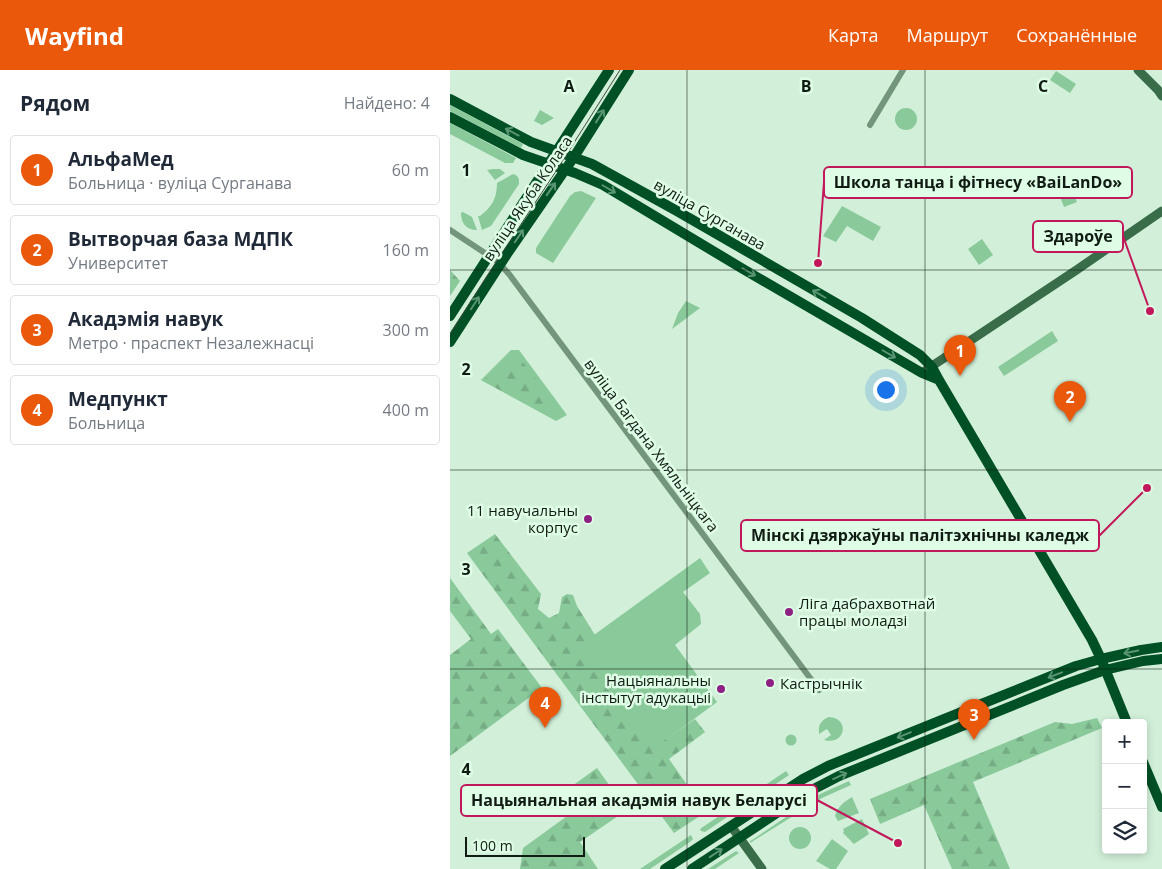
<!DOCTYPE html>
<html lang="ru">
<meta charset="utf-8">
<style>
:root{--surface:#fff;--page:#f6f6f7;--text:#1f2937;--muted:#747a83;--line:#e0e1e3;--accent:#ea580c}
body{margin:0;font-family:"Open Sans",sans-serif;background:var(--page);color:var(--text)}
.controls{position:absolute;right:15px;bottom:15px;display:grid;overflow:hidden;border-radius:5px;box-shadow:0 2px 8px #0003}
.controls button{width:45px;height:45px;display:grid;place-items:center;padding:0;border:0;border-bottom:1px solid var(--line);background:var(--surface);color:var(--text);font:25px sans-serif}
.scale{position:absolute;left:15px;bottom:12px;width:120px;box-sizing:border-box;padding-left:5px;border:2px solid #101b13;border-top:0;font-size:14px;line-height:18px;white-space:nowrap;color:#101b13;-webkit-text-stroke:4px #dffde6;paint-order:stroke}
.you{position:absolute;left:435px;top:319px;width:18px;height:18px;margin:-12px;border:4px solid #fff;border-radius:50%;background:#1a73e8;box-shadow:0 0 0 8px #1a73e833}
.badge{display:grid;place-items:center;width:32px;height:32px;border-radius:50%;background:var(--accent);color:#fff;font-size:16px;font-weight:700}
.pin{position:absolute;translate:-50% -41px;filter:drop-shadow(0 1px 2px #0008)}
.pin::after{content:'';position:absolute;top:26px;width:18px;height:15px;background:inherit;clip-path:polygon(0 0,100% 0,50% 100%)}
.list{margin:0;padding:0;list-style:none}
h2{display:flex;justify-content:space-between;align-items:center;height:65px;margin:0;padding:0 20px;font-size:21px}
h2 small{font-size:16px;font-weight:400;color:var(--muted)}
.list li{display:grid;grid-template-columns:32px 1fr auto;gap:15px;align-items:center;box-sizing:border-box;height:70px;margin:0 10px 10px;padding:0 10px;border:1px solid var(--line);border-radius:5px}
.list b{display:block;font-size:19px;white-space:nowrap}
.list p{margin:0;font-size:16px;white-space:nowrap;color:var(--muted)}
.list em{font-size:16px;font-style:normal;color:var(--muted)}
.icon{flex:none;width:28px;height:28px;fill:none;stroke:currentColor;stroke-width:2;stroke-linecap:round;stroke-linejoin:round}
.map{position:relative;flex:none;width:712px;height:799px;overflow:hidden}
header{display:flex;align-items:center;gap:30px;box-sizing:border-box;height:70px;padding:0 25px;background:var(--accent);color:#fff}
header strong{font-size:24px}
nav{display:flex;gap:28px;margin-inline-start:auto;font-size:18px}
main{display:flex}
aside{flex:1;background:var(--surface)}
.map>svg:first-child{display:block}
.green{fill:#89c99a}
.forest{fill:url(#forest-firs)}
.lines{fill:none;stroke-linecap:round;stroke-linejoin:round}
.street{stroke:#73957b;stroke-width:6}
.secondary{stroke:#396d49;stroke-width:9}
.primary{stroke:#005025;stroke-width:10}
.tram{stroke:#3b4a3f;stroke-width:1}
.oneway{stroke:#599572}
.grid{fill:none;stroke:#101b13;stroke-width:1;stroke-opacity:0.55}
.poi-dot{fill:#8e2083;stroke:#dffde6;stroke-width:2}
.labels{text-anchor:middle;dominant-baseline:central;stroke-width:5;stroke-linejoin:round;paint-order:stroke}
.street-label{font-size:15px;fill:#101b13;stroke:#dffde6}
.poi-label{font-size:15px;fill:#101b13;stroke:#dffde6;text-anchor:end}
.grid-label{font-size:16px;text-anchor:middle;font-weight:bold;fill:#101b13;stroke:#dffde6;stroke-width:5;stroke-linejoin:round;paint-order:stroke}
.leader{fill:none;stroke:#c2185b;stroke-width:2}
.callout-dot{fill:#c2185b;stroke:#dffde6;stroke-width:2}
.callout{fill:#dffde6;stroke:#c2185b;stroke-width:2}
.callout-label{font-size:16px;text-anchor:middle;font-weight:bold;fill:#101b13}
</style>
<header>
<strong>Wayfind</strong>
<nav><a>Карта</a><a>Маршрут</a><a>Сохранённые</a></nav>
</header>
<main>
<aside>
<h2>Рядом<small>Найдено: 4</small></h2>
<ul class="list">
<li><span class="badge">1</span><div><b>АльфаМед</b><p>Больница · вуліца Сурганава</p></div><em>60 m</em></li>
<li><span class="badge">2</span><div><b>Вытворчая база МДПК</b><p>Университет</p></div><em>160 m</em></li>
<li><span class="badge">3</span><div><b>Акадэмія навук</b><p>Метро · праспект Незалежнасці</p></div><em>300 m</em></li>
<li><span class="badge">4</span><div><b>Медпункт</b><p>Больница</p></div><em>400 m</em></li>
</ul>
</aside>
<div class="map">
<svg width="712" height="799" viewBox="0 0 712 799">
<defs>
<pattern id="forest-firs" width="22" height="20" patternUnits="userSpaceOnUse" patternTransform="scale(1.25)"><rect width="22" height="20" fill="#89c99a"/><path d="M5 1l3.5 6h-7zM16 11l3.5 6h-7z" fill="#75ac84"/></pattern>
</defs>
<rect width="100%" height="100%" fill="#d2f0d9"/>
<path class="green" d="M606,1L626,14L620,23L600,10Z
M0,35L73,74L71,78L0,41Z
M445 49a11 11 0 1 1 22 0a11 11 0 1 1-22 0Z
M90,40L104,48L92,55L84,51Z
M0,53L66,88L63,93H55L0,64Z
M43,99H50L55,103L45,110L37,100Z
M63,104C69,106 69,108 69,114L41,156L32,160L28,146H30C42,137 47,128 47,113Z
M621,117L627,132L614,137L608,122Z
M131,121L146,128L103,193L86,183V178L120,126L125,122Z
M392,136L431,157L423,171L397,156L386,172L373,166Z
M13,142L22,147L27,160C16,160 11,153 11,143Z
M532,169L543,185L529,195L518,179Z
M236,231L250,238L222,259L228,243Z
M602,261L608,271L554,306L548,297Z
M61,280H69L117,345L106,351L31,310Z
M250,488L260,503L233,522L250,544L251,554L225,575L267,632L202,680L126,578Z
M379,647C400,648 396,676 374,670L381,665L377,659L369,664V663C368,655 371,650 379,647Z
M335.5 670a5.5 5.5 0 1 1 11 0a5.5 5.5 0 1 1-11 0Z
M336,701L339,705L261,758L255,762L251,761L250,759Z
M399,711L401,715L372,728L300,773V771L302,770L370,724Z
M402,727L409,743L388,751L385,746C388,736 394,732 402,727Z
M412,749L419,764L404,774L393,763L394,761L393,759Z
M339 768a11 11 0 1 1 22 0a11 11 0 1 1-22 0Z
M241,765L243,769L240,772L200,799H190Z
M382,769L398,781L386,799H380L366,791Z
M286,781L289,783L265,799H258Z"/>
<path class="forest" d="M0,200L10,211L0,226Z
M57,287H68L77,297L79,298L92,318L102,326L100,332L89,341L31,310L37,308L43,310L53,306L55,297L51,291Z
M45,464L91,524L88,539L99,548L109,543L112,527L117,524L123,525L127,536L145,565L127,578L202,679L245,649L255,662L219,689L256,742L224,763L17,483Z
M0,508L41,564L48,559L92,618L0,686V585L21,569L0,541Z
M647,648L652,658L523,712L560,799H502L474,735L430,754L420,729L605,652L622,654Z
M147,698L177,740L130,772L148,799H70L73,778L113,749L124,740L128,728L122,716Z"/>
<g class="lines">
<path class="street" d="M420,55L453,0
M0,160L47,191L59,204L369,620"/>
<path class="secondary" d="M688,0L708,20L712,26
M476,300L625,201L712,141
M281,756L312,799"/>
<path class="primary" d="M0,29L81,72L142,94L227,141L412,248L470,285L482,297L489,310L642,570L651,589L677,653
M0,47L73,85L125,103L153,115L293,199L472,303L489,310
M0,246L159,0
M0,272L57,184L124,87L179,0
M693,692L712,737
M215,799L353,709L378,696L534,633L626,596L651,589L691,580L712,577
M242,799L360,721L389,706L613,615L655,600L693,591L712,589"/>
<path class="tram" d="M0,264L35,209L108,98L170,0"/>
</g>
<defs><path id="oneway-shaft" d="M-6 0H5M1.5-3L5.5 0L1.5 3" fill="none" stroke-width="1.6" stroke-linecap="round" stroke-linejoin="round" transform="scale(1.25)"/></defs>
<g class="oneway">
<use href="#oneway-shaft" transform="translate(150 46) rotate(-58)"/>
<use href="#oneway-shaft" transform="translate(62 62) rotate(-152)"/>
<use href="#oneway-shaft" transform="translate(101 119) rotate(-55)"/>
<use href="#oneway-shaft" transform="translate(159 119) rotate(30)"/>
<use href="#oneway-shaft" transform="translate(69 166) rotate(-56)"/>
<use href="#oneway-shaft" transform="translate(299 202) rotate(30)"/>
<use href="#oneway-shaft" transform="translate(369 224) rotate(-150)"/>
<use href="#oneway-shaft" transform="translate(25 233) rotate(-57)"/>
<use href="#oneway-shaft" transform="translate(439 284) rotate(30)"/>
<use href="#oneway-shaft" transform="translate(681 582) rotate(168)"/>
<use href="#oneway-shaft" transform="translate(605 605) rotate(159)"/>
<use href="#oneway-shaft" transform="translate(454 665) rotate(158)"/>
<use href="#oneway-shaft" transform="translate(390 706) rotate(-24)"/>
<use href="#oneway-shaft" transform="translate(266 783) rotate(-34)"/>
</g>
<path class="grid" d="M237,0V799M475,0V799M0,200H712M0,400H712M0,599H712"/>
<g class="poi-dot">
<circle cx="138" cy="449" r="5"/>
<circle cx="339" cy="542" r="5"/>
<circle cx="320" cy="613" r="5"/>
<circle cx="271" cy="619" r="5"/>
</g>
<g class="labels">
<g class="street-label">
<text transform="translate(77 128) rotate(-56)">вуліца Якуба Коласа</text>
<text transform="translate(260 144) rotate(30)">вуліца Сурганава</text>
<text transform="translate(202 375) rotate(53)">вуліца Багдана Хмяльніцкага</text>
</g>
<g class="poi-label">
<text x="128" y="440">11 навучальны<tspan x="128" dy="17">корпус</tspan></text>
<text x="349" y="533" text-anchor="start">Ліга дабрахвотнай<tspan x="349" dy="17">працы моладзі</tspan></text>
<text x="261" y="610">Нацыянальны<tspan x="261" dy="17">інстытут адукацыі</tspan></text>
<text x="330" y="613" text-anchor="start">Кастрычнік</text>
</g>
</g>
<g class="grid-label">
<text x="119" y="22">A</text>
<text x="356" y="22">B</text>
<text x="593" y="22">C</text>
<text x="16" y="106">1</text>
<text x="16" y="305">2</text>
<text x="16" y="505">3</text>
<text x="16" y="705">4</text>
</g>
<path class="leader" d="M368 193L374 112M700 241L673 166M697 418L649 466M448 773L367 730"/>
<g class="callout-dot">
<circle cx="368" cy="193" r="5"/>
<circle cx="700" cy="241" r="5"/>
<circle cx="697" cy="418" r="5"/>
<circle cx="448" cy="773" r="5"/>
</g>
<g class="callout">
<rect x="374" y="97" width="308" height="31" rx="5"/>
<rect x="583" y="151" width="90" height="31" rx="5"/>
<rect x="291" y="450" width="358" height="31" rx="5"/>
<rect x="11" y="715" width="356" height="31" rx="5"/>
</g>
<g class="callout-label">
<text x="528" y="118">Школа танца і фітнесу «BaiLanDo»</text>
<text x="628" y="172">Здароўе</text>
<text x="470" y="471">Мінскі дзяржаўны палітэхнічны каледж</text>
<text x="189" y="736">Нацыянальная акадэмія навук Беларусі</text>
</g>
</svg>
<div class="controls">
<button>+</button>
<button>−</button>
<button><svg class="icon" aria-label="layers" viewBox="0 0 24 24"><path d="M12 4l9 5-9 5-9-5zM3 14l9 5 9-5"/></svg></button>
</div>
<div class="scale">100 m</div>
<div class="you"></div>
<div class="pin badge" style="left:510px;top:306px">1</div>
<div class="pin badge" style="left:620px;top:352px">2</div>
<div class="pin badge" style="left:524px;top:670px">3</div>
<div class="pin badge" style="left:95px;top:658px">4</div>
</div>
</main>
